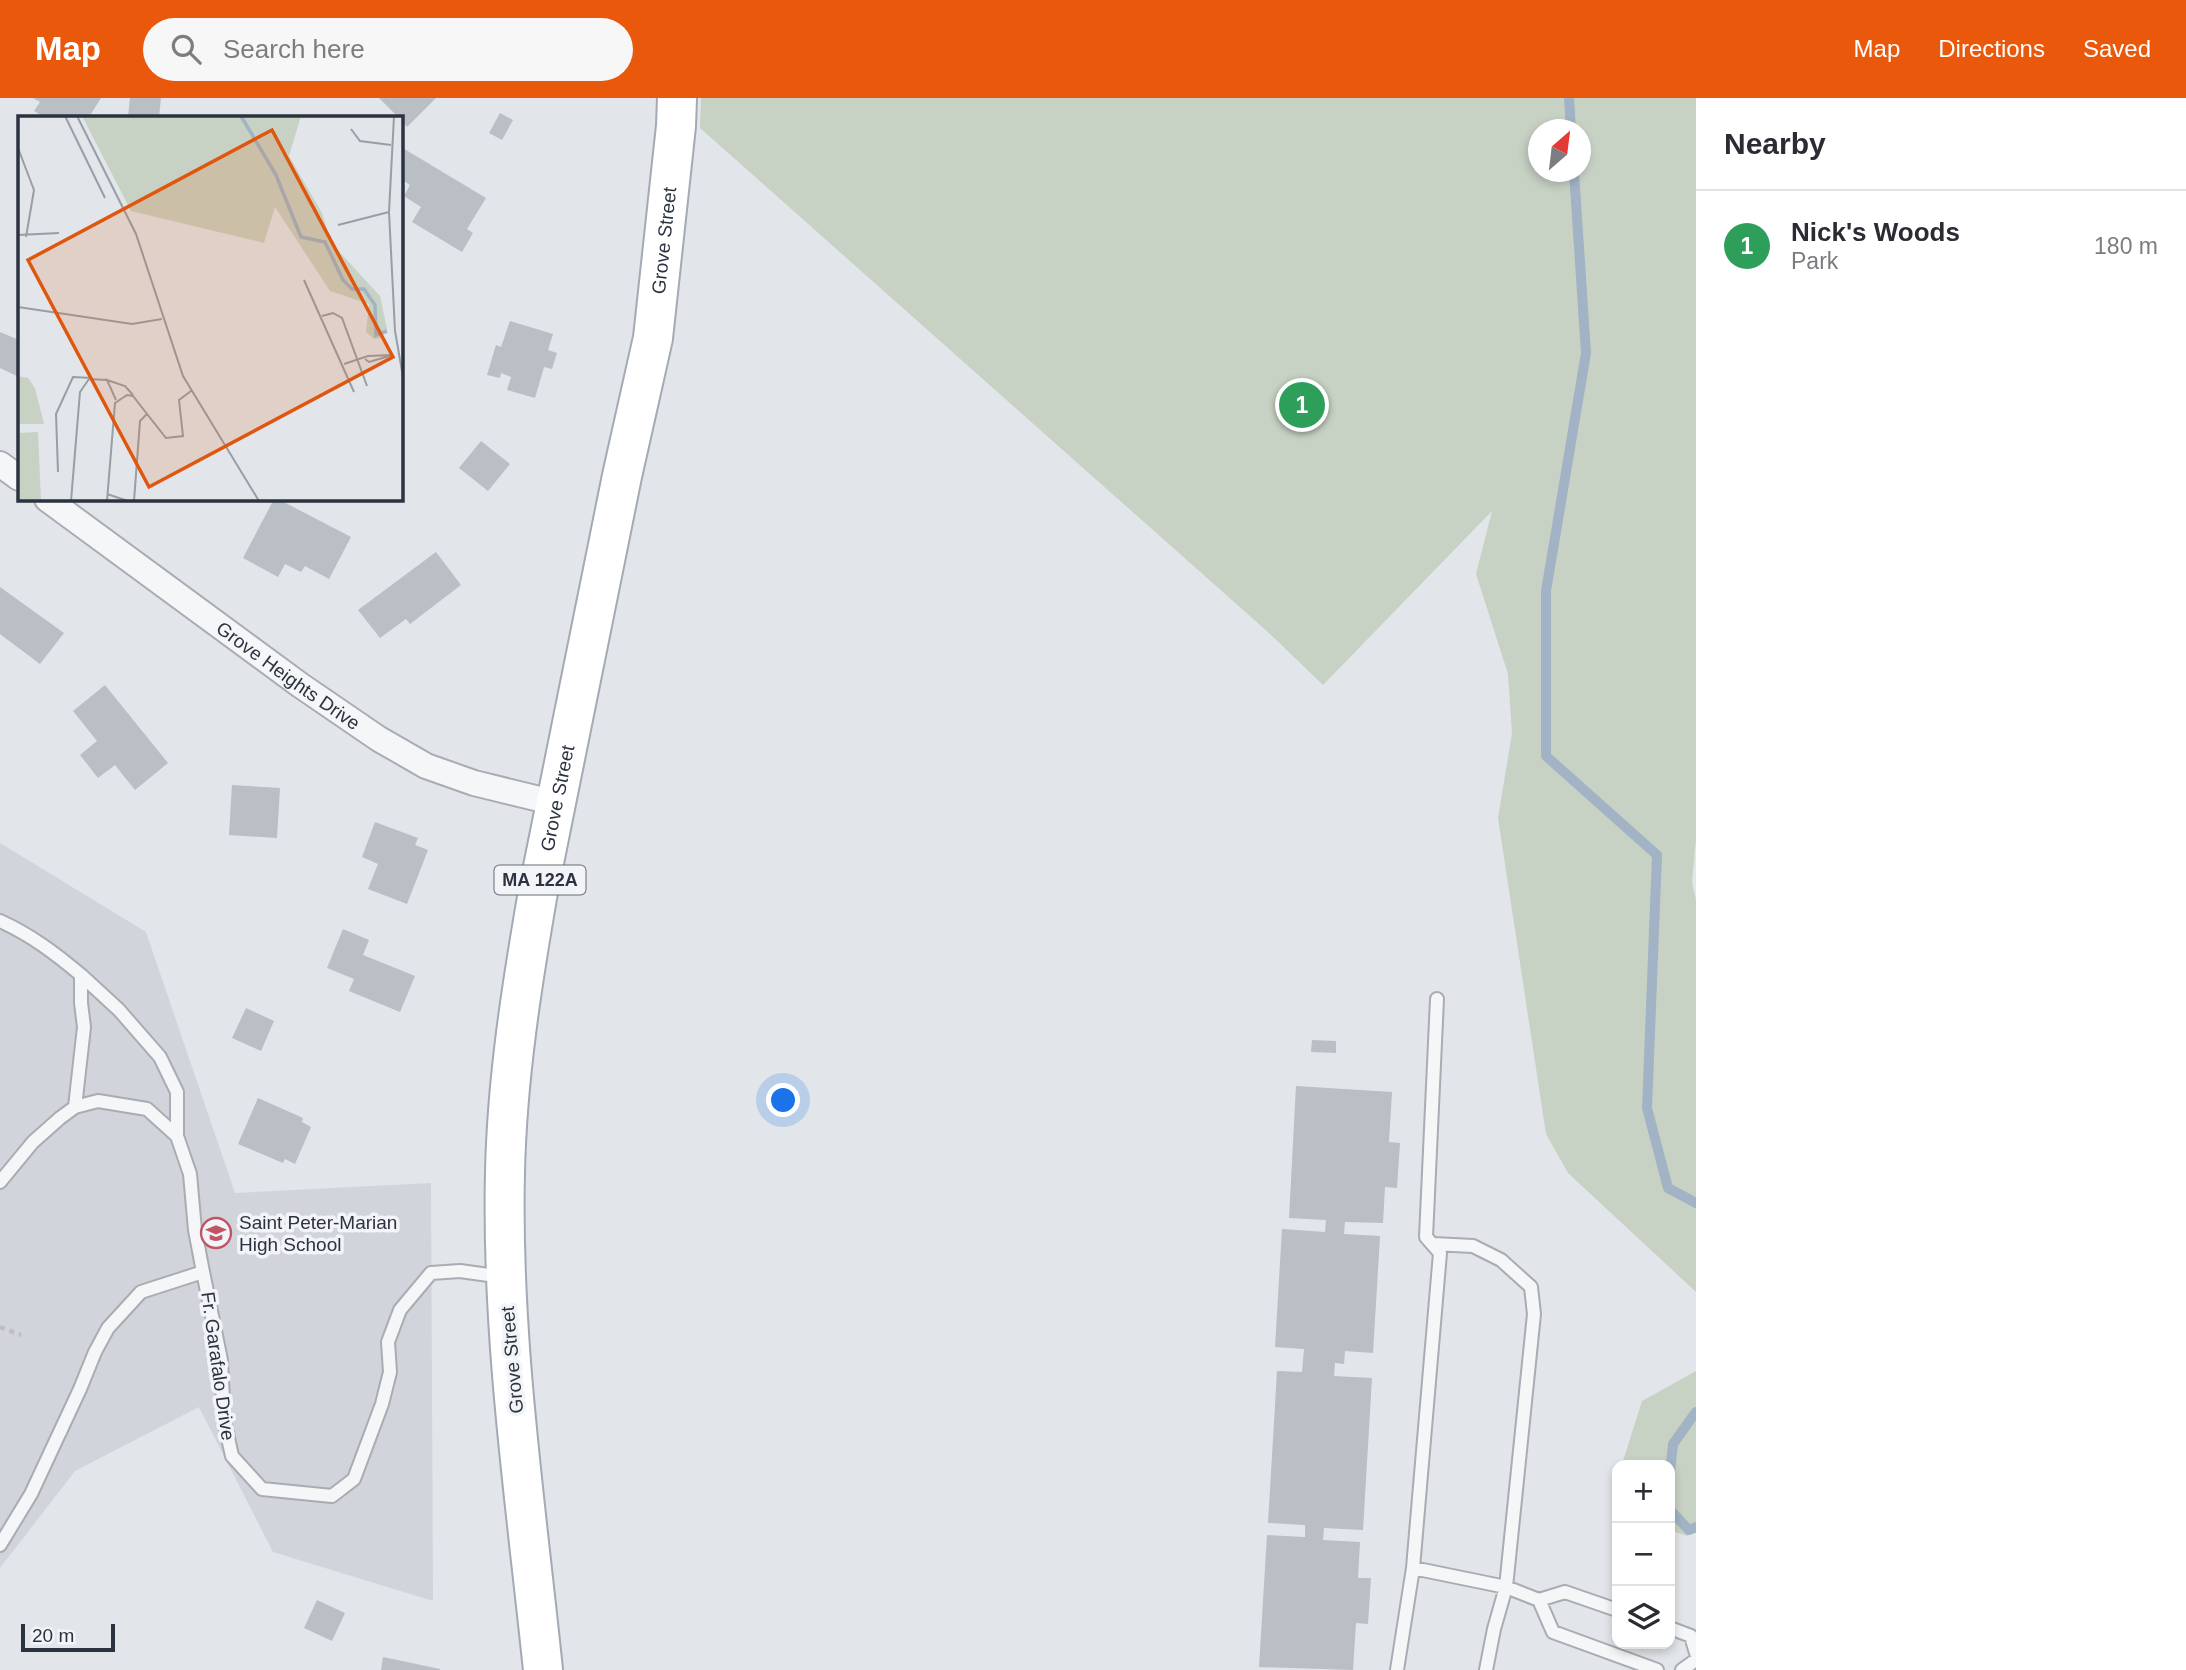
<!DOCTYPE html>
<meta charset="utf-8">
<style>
:root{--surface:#fff;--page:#f7f7f7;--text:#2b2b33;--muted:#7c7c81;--line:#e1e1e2;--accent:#ea580c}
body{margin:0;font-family:Helvetica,sans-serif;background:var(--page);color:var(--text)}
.controls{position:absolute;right:21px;bottom:21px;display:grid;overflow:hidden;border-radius:14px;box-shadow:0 4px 10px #0003}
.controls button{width:63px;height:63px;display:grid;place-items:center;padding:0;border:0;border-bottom:2px solid var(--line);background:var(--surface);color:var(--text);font:35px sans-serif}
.compass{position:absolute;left:1528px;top:21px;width:63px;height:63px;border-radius:50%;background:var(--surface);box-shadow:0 4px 10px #0003;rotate:28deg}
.scale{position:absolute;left:21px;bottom:18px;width:94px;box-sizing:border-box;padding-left:7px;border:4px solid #2c3340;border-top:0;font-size:19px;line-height:24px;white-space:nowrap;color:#2c3340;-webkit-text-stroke:5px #f2f4f7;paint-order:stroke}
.you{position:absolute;left:784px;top:1003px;width:24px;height:24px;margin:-18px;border:5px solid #fff;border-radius:50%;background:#1a73e8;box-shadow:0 0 0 10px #1a73e833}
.badge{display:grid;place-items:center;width:46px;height:46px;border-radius:50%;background:var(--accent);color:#fff;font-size:23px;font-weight:700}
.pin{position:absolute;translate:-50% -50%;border:4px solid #fff;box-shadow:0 2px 7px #0006}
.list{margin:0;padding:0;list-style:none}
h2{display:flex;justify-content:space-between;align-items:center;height:91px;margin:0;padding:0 28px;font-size:30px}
h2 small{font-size:23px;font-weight:400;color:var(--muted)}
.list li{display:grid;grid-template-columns:46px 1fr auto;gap:21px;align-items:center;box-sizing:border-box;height:112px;padding:0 28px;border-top:2px solid var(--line)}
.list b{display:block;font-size:26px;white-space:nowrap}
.list p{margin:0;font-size:23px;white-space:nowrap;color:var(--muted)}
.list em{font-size:23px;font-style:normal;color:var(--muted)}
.icon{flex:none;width:38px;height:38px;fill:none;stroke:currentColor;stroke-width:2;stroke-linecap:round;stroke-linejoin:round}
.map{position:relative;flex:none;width:1696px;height:1572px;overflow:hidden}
header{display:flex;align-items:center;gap:42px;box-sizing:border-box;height:98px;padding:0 35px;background:var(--accent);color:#fff}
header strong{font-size:33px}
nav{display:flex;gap:38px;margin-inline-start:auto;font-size:24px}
.search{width:490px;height:63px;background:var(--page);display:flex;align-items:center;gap:18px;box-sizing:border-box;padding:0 24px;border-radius:38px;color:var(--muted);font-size:26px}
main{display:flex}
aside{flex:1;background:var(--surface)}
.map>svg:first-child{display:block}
.built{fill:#d1d4db}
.green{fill:#c8d2c4;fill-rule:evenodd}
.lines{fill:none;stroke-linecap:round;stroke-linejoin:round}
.stream{stroke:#a1b3c5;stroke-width:10}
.building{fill:#babec5}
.lane-casing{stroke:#a8acb3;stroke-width:16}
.street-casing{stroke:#a8acb3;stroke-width:28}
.primary-casing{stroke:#a3aab4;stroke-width:42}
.path{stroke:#bdbfc4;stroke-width:4.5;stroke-dasharray:5 5;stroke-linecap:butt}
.lane{stroke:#f5f6f8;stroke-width:12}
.street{stroke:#f5f6f8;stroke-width:24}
.primary{stroke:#fff;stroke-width:38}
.labels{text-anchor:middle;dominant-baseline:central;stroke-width:7;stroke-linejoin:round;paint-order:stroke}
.shield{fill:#f2f4f7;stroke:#676d77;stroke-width:2}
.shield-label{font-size:18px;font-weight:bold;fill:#2c3340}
.street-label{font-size:19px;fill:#2c3340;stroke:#f2f4f7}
.poi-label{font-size:19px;fill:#2c3340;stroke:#f2f4f7;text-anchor:start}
.inset-river{fill:none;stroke:#a1b3c5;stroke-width:3.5}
.inset-road{fill:none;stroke:#999ea5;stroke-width:2}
.view{fill:#df570f;fill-opacity:0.15;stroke:#df570f;stroke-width:3.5}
.inset-edge{fill:none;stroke:#2c3340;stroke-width:3.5}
</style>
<header>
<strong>Map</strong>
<div class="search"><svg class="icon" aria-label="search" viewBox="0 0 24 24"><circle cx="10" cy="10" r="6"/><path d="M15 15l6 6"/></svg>Search here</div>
<nav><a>Map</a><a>Directions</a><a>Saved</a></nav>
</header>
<main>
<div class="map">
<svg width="1696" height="1572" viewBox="0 0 1696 1572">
<rect width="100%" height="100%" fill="#e2e5e9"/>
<path class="built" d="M0,745L146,834L235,1095L431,1085L433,1503L273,1454L199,1309L75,1373L0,1470Z"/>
<path class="green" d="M701,0H1696V741L1692,784L1696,802V1194L1568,1075L1546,1036L1498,720L1512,635L1508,576L1476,476L1492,413L1323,587L1269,535L700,30ZM1538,32H1580V74H1538Z
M1696,1273V1432L1687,1438L1670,1432V1367H1624L1623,1363L1642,1303Z"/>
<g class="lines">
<path class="stream" d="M1569,0L1571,32
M1574,74L1586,255L1546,493V658L1657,757L1647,1010L1668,1090L1696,1105
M1670,1374L1673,1346L1696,1314
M1670,1412L1689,1432L1696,1429"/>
</g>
<path class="building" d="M33,0H101L89,19H44L34,13L40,4Z
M130,0H161L159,19H128Z
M379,0H436L407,29L401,22V19H398Z
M500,15L513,22L502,42L489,35Z
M401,49L486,100L467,131L473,135L462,154L412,124L421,109L404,98L410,87L401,81Z
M510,223L553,236L548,252L557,255L552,271L544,269L535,300L507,292L511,279L501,275L500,280L487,277L496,247L501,249Z
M0,234L19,242V279L0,270Z
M481,343L510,366L488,393L459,370Z
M274,401H278L351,439L329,481L305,468L301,474L285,466L278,479L243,460Z
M436,454L461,487L410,526L406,521L380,540L358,512Z
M0,489L64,535L40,566L0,536Z
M105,587L168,665L135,692L115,667L98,680L80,657L97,643L73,613Z
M232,687L280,690L277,740L229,737Z
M375,724L418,740L415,747L428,752L407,806L368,791L378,766L362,759Z
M343,831L369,842L363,857L415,878L400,914L349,893L354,881L327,870Z
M246,910L274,923L261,953L232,940Z
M1312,942L1336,943V955L1311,954Z
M1296,988L1392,994L1389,1044L1400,1045L1397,1090L1385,1089L1383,1125L1345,1124L1344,1136L1380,1138L1373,1255L1345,1253L1344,1266L1335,1265L1334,1278L1372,1280L1363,1432L1324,1430L1323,1442L1360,1444L1358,1480H1371L1368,1526L1356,1525L1353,1572L1259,1569L1267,1437L1305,1439V1427L1268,1425L1277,1273L1302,1274L1304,1251L1275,1249L1282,1131L1325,1134L1326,1122L1289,1120Z
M258,1000L303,1020L302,1024L311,1029L295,1066L285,1061L283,1065L238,1046Z
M317,1502L345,1515L332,1543L304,1530Z
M383,1559L440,1571V1572H381Z"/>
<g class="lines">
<g class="lane-casing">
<path id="lane" d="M0,823C31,837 56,856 81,877
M75,1009L84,929L81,905V877L119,912L160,959L177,994V1038
M0,1084L33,1044L60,1020L75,1009L98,1003L147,1011L177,1038L190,1076L195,1132L203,1174
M1433,1146L1473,1148L1501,1162L1531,1189L1534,1216L1506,1489L1494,1531L1486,1572
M0,1447L31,1396L80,1291L95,1254L108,1230L141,1194L203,1174L221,1262L224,1322L232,1358L262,1391L332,1398L354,1381L382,1306L390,1274L388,1244L400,1212L431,1175L460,1173L503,1179
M1413,1470L1506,1489L1539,1502L1565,1494L1617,1512
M1539,1502L1553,1534L1657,1572
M1670,1530L1691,1538L1696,1555
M1397,1572L1413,1470L1440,1155L1426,1139L1437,901
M1682,1572L1696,1562"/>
</g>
<g class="street-casing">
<g id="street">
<path d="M0,366L19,380"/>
<path id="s1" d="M47,401L300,587L379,641L426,668L474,685L556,705"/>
</g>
</g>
<g class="primary-casing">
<g id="primary">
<path id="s2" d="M543,1572C526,1407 501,1240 505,1074C507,980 522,886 538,794L622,378L653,240L676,28L677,0"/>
</g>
</g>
<path class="path" d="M0,1229L21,1237"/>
<use href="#lane" class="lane"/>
<use href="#street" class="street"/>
<use href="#primary" class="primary"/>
</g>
<defs>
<g id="school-ring" transform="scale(1.575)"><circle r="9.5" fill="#f2f4f7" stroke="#c15565" stroke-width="1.5"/><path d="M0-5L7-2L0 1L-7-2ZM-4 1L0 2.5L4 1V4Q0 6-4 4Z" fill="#c15565"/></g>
</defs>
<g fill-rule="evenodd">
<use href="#school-ring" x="216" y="1135"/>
</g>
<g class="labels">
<rect class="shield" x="494.5" y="767.5" width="91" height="29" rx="5"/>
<g class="shield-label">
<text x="540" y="782">MA 122A</text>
</g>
<g class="street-label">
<text stroke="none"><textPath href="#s2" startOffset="1446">Grove Street</textPath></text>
<text stroke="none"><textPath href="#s1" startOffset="299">Grove Heights Drive</textPath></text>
<text stroke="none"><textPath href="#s2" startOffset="878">Grove Street</textPath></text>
<text transform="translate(512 1262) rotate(-95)">Grove Street</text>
<text transform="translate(218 1268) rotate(82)">Fr. Garafalo Drive</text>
</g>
<g class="poi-label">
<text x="239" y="1124">Saint Peter-Marian<tspan x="239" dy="22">High School</tspan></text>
</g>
</g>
<g transform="translate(18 18)">
<rect width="385" height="385" fill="#e2e5e9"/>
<path d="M64,0H283L271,40L304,97L314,128L362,180L369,213L363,222L356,223L348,216L351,188L312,175L257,91L246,127L113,95ZM0,260L10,262L17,272L26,308H0ZM20,316L23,385H0V317Z" fill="#c8d2c4"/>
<path class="inset-river" d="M223,0L258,59L283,121L307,126L325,164L334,173H346L357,189L358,219L369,215"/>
<path class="inset-road" d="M47,0L87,82M59,0L118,118L165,260L241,385M376,0L371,96L377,215L385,261M333,13L342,25L373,29M0,32L16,74L8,121M320,109L371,96M0,119L41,117M286,164L336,276M0,191L114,208L144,203M304,200L315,197L324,202L349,270M347,243L351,246L375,239M326,248L350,240L374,239M98,284L89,264L107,270L115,279M40,356L38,298L55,261L74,262M89,378L110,385M53,385L62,276L71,263L89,264M89,385L97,287L109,279L115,280L129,298M116,385L122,305L129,298L148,322L165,320L161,284L173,275"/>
<path class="view" d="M254,14L375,241L131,371L10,144Z"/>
<rect width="385" height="385" class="inset-edge"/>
</g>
</svg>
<div class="controls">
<button>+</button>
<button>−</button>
<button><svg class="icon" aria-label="layers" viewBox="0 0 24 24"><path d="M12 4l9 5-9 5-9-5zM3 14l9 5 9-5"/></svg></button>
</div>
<svg class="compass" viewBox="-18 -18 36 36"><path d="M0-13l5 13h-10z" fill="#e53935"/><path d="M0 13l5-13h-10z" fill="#7c7c81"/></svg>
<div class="scale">20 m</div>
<div class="you"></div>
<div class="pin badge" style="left:1302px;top:307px;background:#2e9e5b">1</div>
</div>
<aside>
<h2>Nearby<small></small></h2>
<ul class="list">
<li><span class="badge" style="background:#2e9e5b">1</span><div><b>Nick's Woods</b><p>Park</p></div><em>180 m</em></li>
</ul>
</aside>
</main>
